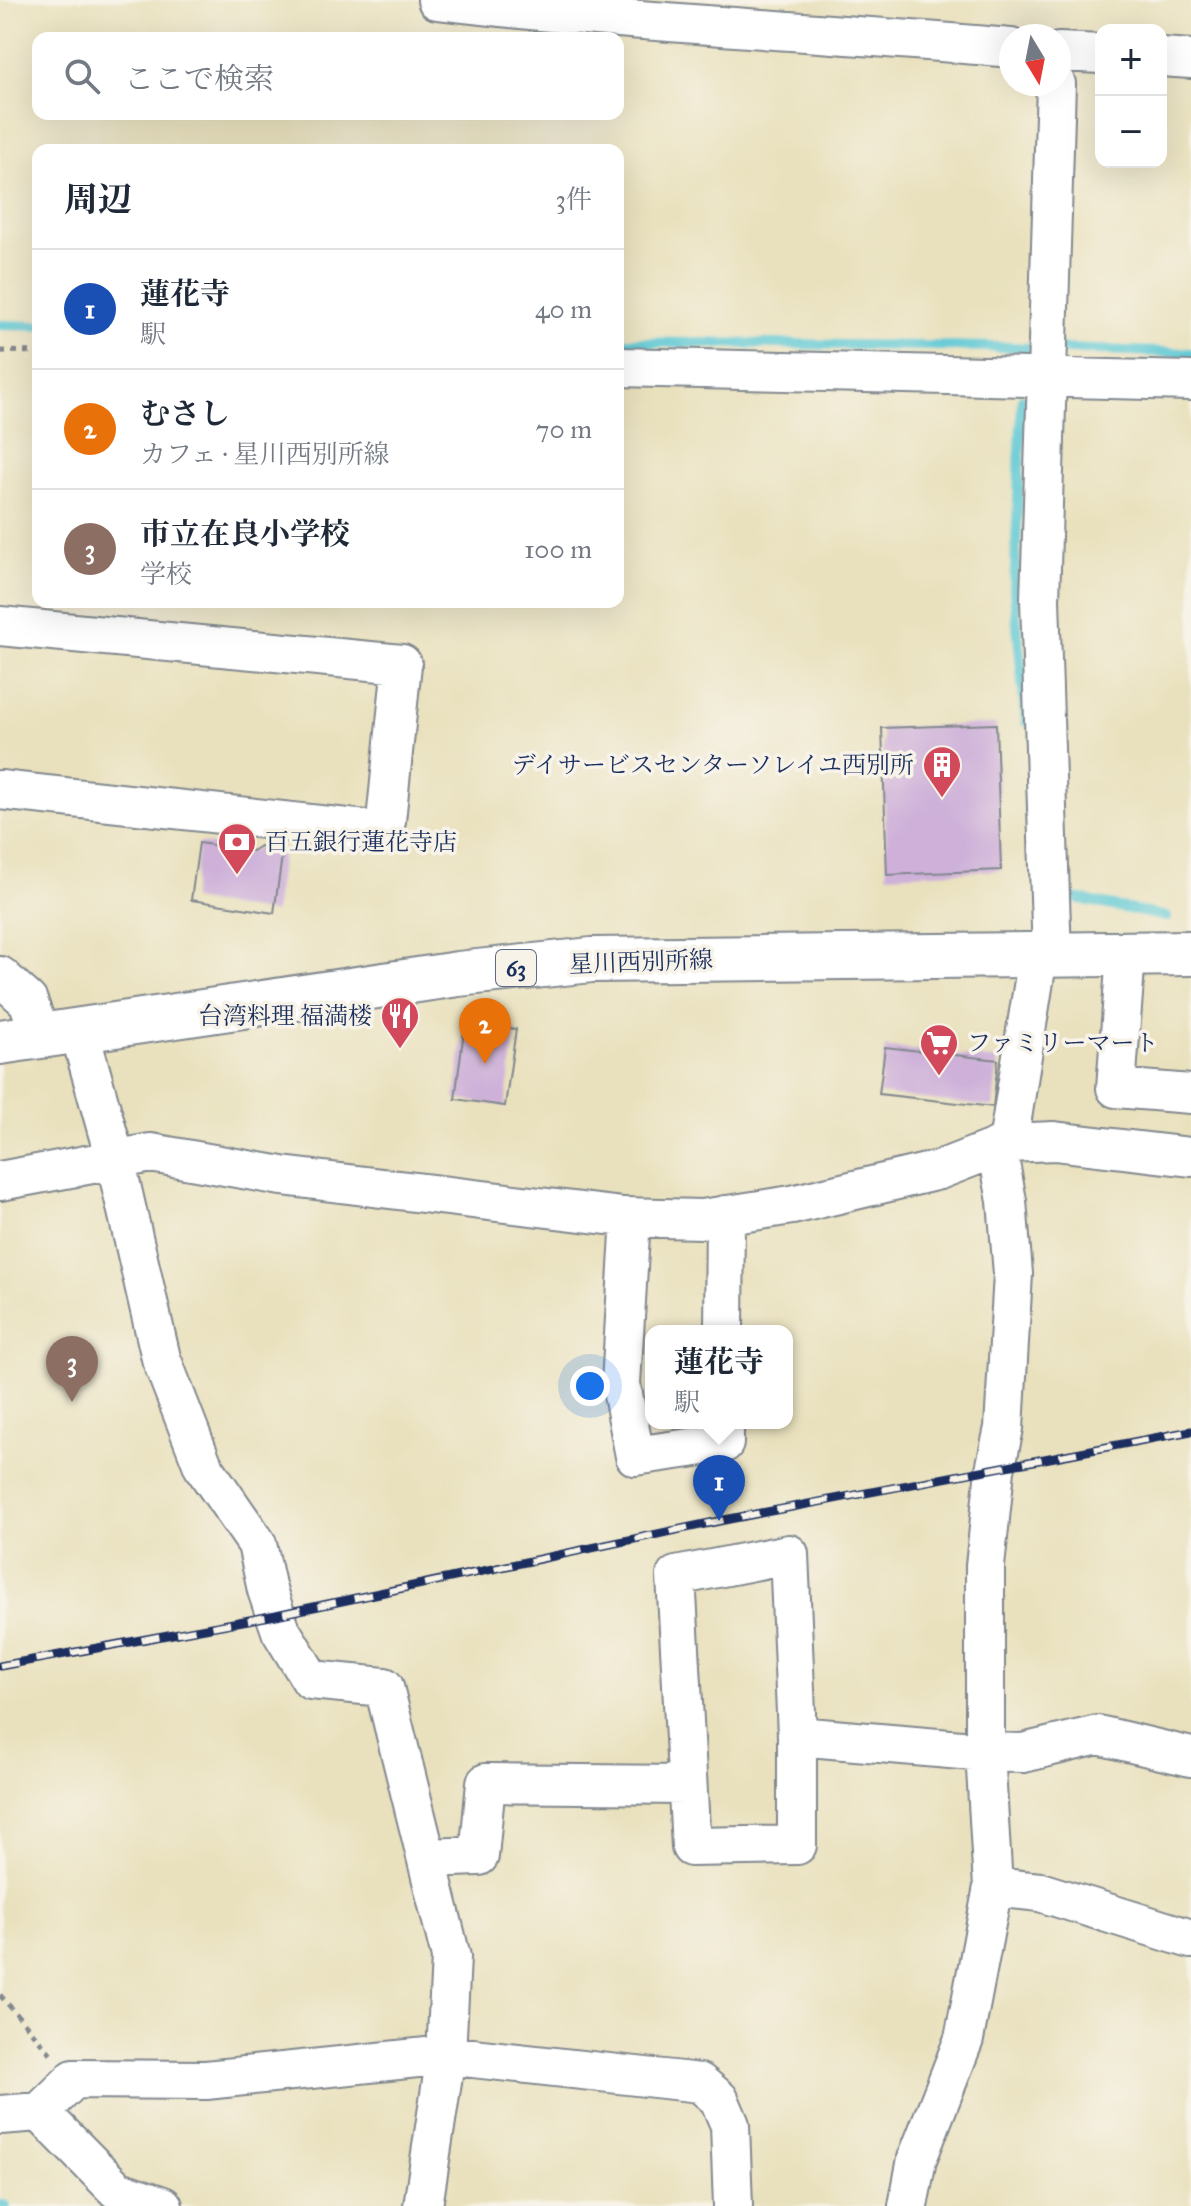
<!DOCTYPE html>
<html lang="ja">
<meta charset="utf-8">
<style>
:root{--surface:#fff;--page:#f2f2f3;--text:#1f2937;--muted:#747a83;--line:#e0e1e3;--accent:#d1495b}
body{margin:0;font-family:"IM FELL Great Primer","Noto Serif JP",serif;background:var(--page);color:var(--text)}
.controls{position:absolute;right:24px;top:24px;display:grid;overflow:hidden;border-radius:16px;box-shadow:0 8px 32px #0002}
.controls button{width:72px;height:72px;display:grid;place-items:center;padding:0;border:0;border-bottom:2px solid var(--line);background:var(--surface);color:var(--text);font:40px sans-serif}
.compass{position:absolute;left:999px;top:24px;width:72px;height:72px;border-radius:50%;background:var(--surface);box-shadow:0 8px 32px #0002;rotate:170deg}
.you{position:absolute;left:590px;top:1386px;width:28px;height:28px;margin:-20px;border:6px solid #fff;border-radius:50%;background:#1a73e8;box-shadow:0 0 0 12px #1a73e833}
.badge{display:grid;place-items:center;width:52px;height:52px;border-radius:50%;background:var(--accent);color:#fff;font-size:26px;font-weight:700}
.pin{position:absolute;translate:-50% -66px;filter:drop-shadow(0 2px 4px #0008)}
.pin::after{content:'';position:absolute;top:42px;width:28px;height:24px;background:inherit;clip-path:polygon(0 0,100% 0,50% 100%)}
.popup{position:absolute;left:645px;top:1325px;width:148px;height:104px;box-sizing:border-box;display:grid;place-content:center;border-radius:16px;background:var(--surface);filter:drop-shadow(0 2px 6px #0005);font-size:26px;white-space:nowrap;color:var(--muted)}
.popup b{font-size:30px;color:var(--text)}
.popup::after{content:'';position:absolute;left:50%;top:100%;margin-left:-16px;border:16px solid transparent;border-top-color:var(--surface)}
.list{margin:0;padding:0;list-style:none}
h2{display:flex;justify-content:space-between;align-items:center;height:104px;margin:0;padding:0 32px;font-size:34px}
h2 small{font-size:26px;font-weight:400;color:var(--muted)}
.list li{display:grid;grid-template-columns:52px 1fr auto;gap:24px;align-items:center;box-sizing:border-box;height:120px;padding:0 32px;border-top:2px solid var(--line)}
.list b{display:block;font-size:30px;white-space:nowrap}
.list p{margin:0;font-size:26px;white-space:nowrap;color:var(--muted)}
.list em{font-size:26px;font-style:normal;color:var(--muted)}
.icon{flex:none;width:44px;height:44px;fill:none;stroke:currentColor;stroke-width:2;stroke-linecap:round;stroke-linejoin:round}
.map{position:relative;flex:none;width:1191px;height:2206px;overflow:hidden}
.search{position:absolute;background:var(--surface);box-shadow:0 8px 32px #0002;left:32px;top:32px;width:592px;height:88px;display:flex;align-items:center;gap:20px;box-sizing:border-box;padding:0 28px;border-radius:16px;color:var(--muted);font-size:30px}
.panel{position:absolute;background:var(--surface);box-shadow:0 8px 32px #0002;left:32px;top:144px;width:592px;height:464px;border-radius:16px}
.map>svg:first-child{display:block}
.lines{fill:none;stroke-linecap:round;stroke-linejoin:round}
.stream{stroke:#5cc8d4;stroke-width:10}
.building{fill:#ceb0d9}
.minor-casing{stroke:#82888e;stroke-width:42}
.major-casing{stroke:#82888e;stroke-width:48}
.path{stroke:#82888e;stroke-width:5;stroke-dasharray:6 6;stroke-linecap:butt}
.minor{stroke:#fff;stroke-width:38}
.major{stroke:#fff;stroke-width:44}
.rail-casing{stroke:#1b2f5e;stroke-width:9}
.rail{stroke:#f7f3e8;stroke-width:6;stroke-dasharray:18;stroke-linecap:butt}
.labels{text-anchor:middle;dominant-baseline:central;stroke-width:7;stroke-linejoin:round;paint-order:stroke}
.shield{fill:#f7f3e8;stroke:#5d6a87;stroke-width:2}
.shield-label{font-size:22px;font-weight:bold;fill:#1b2f5e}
.poi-label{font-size:24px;fill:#1b2f5e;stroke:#f7f3e8;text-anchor:end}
.street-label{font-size:24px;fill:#1b2f5e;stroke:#f7f3e8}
</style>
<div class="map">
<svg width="1191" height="2206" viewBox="0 0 1191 2206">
<rect width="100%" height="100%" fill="#f7f3e8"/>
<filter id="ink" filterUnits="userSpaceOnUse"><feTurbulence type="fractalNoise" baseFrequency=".0125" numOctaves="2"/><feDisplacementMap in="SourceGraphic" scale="16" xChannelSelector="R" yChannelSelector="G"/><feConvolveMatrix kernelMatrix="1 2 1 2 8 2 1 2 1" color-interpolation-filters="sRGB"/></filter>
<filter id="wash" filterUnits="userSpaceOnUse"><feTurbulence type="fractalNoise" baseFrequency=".006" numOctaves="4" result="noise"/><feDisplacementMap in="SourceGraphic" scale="32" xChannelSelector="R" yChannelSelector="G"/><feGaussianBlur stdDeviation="1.8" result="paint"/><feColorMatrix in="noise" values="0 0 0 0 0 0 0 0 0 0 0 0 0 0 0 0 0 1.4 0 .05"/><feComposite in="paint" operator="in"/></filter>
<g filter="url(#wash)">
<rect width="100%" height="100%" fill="#e9e1bd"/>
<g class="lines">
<path class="stream" d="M0,325L38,326
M618,342L1005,347L1191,353
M1022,399L1014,592L1026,722
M1074,898L1167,917
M0,2204L6,2206"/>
</g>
<g id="blocks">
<path class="building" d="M996,724L1001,870L887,875L882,728Z
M199,843L252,851L260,846L283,849L274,913L191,900Z
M465,1023L516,1029L505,1106L455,1099Z
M885,1047L998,1060L993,1107L879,1094Z"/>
</g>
</g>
<g filter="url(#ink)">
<use href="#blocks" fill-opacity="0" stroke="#82888e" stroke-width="2"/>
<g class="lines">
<g class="minor-casing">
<path id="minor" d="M437,0C628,23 820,31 1011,48
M1059,52L1101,54
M1161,57L1191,59
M618,367L1191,381
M0,626L402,664L386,821L375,831L0,790
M1126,954L1116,1088L1191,1094
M1052,956L1040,600L1056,84
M0,976L28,1001L41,1036
M79,1030L115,1159L161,1358L203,1466L257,1544L267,1590L281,1631L311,1680L384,1687L451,1957L446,2055L423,2206
M1008,1143L1038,956
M0,1181L151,1153L282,1176L623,1217L702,1219L792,1205L939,1170L1008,1143L1054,1141L1191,1157
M631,1218L621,1384L635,1456L724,1443V1423
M724,1331L725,1215
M797,1736L789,1554L676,1576L691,1847L797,1845V1736L985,1752L1023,1753L1098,1735L1191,1757
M427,1858L479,1856L486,1783L687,1785
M993,1887L1040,1892L1191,1939
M40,2112L74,2079L206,2080L446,2055L700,2083L719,2099L730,2125L733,2206
M0,2115L40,2112L117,2190L163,2206
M908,2206L917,2159L964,2039L993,1887L985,1752V1566L995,1470L1004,1428L1013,1274L1007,1201L997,1147"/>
</g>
<g class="major-casing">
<path id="major" d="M0,1042L458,974L592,960L1191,953"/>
</g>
<path class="path" d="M0,351L38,352
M0,1995L52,2055"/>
<use href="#minor" class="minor"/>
<use href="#major" class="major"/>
<g class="rail-casing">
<path id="rail" d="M0,1666L276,1615L719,1521L1191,1431"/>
</g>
<use href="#rail" class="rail"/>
</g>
</g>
<defs>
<g id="building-pin" transform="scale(2)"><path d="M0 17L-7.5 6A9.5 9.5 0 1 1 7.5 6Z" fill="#d1495b" stroke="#f7f3e8"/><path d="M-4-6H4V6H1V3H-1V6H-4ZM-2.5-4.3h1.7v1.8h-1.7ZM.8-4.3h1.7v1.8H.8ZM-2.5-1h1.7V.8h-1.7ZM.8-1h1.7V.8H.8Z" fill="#fff"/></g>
<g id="bank-pin" transform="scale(2)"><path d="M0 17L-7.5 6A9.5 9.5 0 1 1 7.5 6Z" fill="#d1495b" stroke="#f7f3e8"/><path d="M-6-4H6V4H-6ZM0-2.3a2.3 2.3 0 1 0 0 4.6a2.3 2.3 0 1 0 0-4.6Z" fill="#fff"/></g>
<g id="restaurant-pin" transform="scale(2)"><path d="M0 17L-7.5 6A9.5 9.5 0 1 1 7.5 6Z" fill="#d1495b" stroke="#f7f3e8"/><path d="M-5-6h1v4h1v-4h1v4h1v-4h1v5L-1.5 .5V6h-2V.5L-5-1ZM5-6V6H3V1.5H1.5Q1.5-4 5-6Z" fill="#fff"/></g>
<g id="supermarket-pin" transform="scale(2)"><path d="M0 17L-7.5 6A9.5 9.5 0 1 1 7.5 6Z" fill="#d1495b" stroke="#f7f3e8"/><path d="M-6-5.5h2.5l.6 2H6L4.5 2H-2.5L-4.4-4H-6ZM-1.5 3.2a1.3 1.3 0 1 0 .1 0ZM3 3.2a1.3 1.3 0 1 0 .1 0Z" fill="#fff"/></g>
</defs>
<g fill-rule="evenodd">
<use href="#building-pin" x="942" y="765"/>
<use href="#bank-pin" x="237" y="842"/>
<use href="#restaurant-pin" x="400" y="1016"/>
<use href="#supermarket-pin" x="939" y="1043"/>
</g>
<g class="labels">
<rect class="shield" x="496" y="950" width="40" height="36" rx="6"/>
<g class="shield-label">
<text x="516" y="968">63</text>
</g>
<g class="poi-label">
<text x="914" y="765">デイサービスセンターソレイユ西別所</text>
<text x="265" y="842" text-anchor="start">百五銀行蓮花寺店</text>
<text x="372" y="1016">台湾料理 福満楼</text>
<text x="967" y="1043" text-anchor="start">ファミリーマート</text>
</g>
<g class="street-label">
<text transform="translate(641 962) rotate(-2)">星川西別所線</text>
</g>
</g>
</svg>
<div class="controls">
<button>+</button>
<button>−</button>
</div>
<svg class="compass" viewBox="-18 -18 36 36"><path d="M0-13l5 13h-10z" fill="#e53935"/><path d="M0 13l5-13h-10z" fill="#747a83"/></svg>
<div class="you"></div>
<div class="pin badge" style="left:719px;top:1521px;background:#1a4fb4">1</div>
<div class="popup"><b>蓮花寺</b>駅</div>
<div class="pin badge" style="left:485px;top:1064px;background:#e8710a">2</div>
<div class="pin badge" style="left:72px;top:1402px;background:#8d6e63">3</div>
<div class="search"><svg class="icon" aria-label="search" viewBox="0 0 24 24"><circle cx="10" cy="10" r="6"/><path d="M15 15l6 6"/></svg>ここで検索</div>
<section class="panel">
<h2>周辺<small>3件</small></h2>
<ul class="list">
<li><span class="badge" style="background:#1a4fb4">1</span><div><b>蓮花寺</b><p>駅</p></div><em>40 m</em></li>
<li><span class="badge" style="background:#e8710a">2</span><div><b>むさし</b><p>カフェ · 星川西別所線</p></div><em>70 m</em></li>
<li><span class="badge" style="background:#8d6e63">3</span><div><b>市立在良小学校</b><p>学校</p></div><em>100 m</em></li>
</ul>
</section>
</div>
